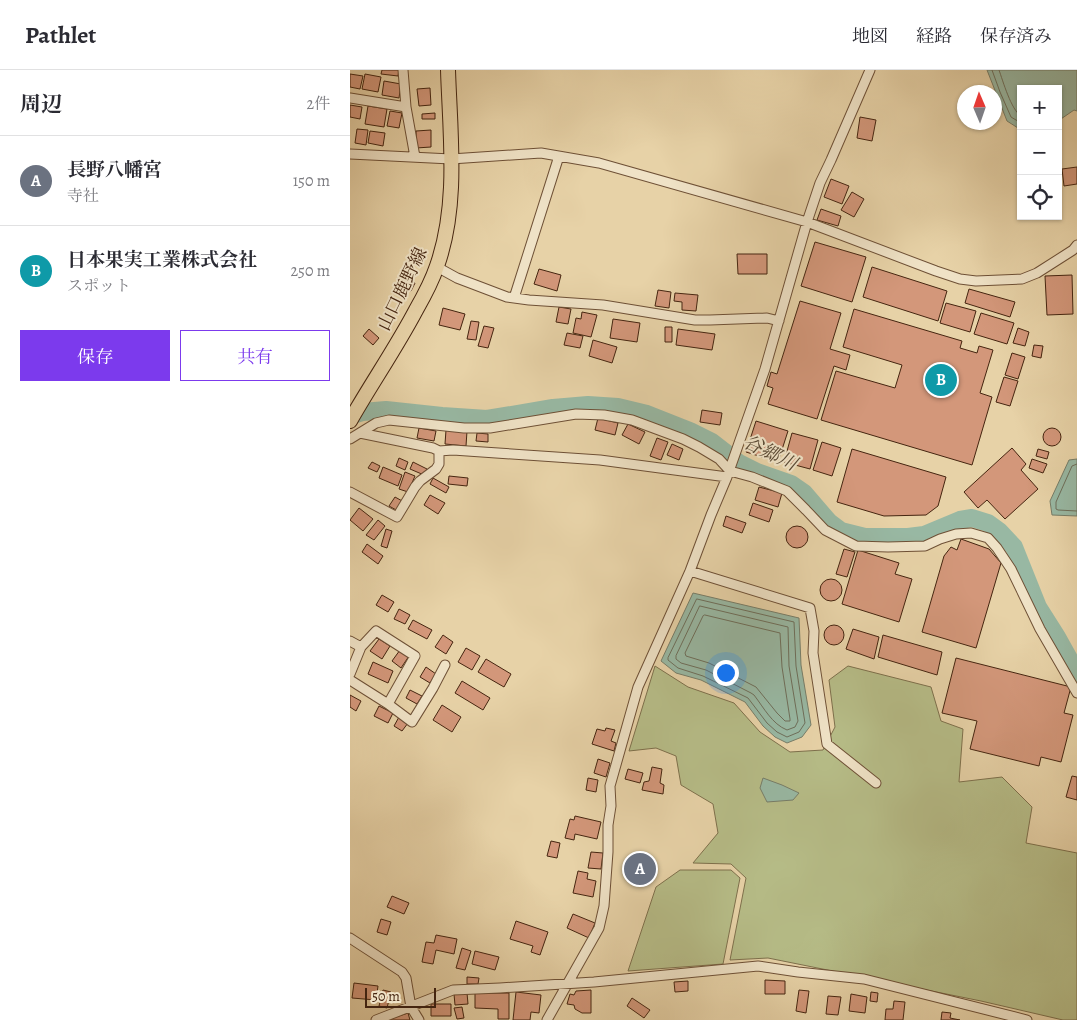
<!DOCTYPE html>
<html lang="ja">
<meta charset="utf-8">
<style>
:root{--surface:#fff;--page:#f2f2f3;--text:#2b2b33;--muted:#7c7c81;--line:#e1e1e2;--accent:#7c3aed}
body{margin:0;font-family:Alegreya,"Noto Serif JP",serif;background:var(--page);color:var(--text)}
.controls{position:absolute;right:15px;top:15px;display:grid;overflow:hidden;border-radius:0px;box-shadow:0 1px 4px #0004}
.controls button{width:45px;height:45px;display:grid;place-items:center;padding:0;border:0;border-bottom:1px solid var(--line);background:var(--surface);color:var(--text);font:25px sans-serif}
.compass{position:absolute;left:607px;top:15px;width:45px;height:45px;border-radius:50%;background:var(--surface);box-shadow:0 1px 4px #0004;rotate:358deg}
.scale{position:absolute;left:15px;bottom:12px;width:71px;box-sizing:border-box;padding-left:5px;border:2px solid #452510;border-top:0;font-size:14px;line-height:18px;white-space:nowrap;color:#452510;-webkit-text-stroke:4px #efe2c6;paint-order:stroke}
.you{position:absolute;left:375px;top:602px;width:18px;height:18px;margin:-12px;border:4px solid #fff;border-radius:50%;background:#1a73e8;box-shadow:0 0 0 8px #1a73e833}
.badge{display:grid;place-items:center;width:32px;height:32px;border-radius:50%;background:var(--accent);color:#fff;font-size:16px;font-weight:700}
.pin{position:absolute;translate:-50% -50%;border:2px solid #fff;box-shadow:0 1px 5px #0006}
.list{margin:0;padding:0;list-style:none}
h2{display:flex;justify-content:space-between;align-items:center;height:65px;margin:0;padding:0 20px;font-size:21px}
h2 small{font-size:16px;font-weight:400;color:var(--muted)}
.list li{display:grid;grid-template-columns:32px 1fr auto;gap:15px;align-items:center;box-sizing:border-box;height:90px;padding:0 20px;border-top:1px solid var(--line)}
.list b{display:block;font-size:19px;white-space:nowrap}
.list p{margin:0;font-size:16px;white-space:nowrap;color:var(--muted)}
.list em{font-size:16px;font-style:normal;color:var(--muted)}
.actions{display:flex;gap:10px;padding:15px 20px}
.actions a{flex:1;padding:11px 0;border:1px solid var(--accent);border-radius:0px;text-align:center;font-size:18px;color:var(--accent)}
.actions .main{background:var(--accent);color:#fff}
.icon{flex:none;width:28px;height:28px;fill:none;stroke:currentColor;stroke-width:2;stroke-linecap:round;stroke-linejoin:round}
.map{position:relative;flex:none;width:727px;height:950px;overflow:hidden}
header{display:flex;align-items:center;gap:30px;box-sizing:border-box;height:70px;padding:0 25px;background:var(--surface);border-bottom:1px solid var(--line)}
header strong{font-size:24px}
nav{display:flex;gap:28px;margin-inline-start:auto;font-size:18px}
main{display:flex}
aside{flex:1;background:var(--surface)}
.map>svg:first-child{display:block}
.green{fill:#b6bc87;stroke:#7e704c}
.water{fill:#98b8a3;stroke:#777d68}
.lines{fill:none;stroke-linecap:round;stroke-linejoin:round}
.shore{stroke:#6e6e5a;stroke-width:1}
.river{stroke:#98b8a3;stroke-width:18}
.building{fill:#d3977a;stroke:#452510}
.street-casing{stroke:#6e5036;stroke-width:11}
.primary-casing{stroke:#452510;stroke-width:16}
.street{stroke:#efe2c6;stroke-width:9}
.primary{stroke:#e7d2a7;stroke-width:14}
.labels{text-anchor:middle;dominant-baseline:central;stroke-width:4;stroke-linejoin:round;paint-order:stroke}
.street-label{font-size:18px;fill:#452510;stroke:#efe2c6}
.water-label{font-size:19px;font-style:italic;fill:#5a4a35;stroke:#efe2c6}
</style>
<header>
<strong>Pathlet</strong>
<nav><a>地図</a><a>経路</a><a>保存済み</a></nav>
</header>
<main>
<aside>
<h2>周辺<small>2件</small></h2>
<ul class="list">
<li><span class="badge" style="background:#6b7280">A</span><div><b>長野八幡宮</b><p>寺社</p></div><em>150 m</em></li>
<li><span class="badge" style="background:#0f9aa8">B</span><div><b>日本果実工業株式会社</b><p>スポット</p></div><em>250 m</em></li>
</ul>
<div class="actions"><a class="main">保存</a><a>共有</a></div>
</aside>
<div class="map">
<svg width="727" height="950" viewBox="0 0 727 950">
<rect width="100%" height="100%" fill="#e7d2a7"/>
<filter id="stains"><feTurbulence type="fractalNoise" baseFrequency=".004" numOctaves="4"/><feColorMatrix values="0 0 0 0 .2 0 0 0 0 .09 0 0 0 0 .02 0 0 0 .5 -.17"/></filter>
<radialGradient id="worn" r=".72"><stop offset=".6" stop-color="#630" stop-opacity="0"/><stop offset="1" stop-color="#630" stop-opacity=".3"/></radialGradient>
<path class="green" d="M305,596L338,617L384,633L410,662L440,682L473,680L485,657L479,610L498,596L581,617L591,651L613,659L609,712L652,707L682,737L676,773L727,783V950H713L631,931L418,888L380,890L396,808L381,794L343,793L368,763L363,734L331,715L326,686L306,678L279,681Z
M330,800H381L390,808L373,894L278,901L306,817Z"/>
<path class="water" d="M637,0H727V41L724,40L708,51V19H671V61L668,58L657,51Z
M727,389V446L702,445L700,431L719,390Z
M343,523L449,548L451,595L461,655L452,667L437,673L425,667L413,656L395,632L351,610L326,603L311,591Z
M413,708L432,715L449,723L443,730L417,732L410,718Z"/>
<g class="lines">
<path class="shore" d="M642,0L650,22L661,47L671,53
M649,0C653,11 661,40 671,46
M727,394L722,396L706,432V439L708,440L727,441
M347,529L444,552L446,596L455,653L449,662L437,667L427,662L417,653L398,628L353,606L328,598L318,590V588Z
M350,536L438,557L439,596L448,651L445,657L437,660C422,654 414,638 404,625L401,623L356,600L331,593L326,589V586Z
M355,545L430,563L432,597L440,649V651H435L427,643L406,617L359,593L336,586L335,583L353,546Z"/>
<path class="river" d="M0,346L13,342L36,340L92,346L137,349L203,338L238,335L268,337L297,344L340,361L362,372L389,393L407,402L441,414L454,423L479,452L491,461L515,467H558L574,465L610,450L622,448L638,453L649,461L664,477L688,537L707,567L727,603"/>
</g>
<path class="building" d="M32,0H49L48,6L31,4Z
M0,4L13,6L10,19L0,17Z
M15,4L31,7L28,22L12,19Z
M34,11L51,14L49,28L32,25Z
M80,18L81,35L69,36L67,19Z
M0,35L12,37L10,49L0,47Z
M18,36L37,39L34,57L15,54Z
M40,41L52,43L49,58L37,56Z
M85,43V49H72V44Z
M510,47L526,50L522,71L507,68Z
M7,59L18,60L16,75L5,73Z
M81,60V77L66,78V61Z
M20,61L35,63L33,76L18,73Z
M727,97V114L714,116L712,99Z
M481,109L499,116L492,134L474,127Z
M502,122L514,129L504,147L491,140Z
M471,139L491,146L488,156L467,150Z
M465,172L516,187L502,232L451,216Z
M387,184H417V204H388Z
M522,197L597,221L588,251L513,227Z
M189,199L211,205L207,221L184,214Z
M722,205L723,244L697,245L695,206Z
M57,209L65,213L61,221L53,217Z
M619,219L665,232L660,247L615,233Z
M308,220L321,222L319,238L305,236Z
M325,223L348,225L346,241L332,240V232L324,231Z
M450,231L491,243L480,279L500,285L496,300L484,296L467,349L418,334L423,318L417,316L421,302L427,304Z
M596,233L626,241L620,262L590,253Z
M209,237L221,239L218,254L206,252Z
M93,238L115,244L110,260L89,255Z
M504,239L612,271L610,278L627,283L629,276L643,280L630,323L642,327L622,395L471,350L486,301L545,318L552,295L493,277Z
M232,242L247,245L241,267L223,263L226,248L231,249Z
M631,243L664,253L657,274L624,264Z
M263,249L290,253L287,272L260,268Z
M121,251L129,252L126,270L117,269Z
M134,256L144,258L138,278L128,276Z
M315,257H322V272H315Z
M668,258L679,262L675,276L663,273Z
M19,259L29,268L23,275L13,266Z
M328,259L365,264L362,280L326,275Z
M217,263L233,266L230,278L214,275Z
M243,270L267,277L262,293L239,286Z
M684,275L693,276L691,288L682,286Z
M662,283L675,287L668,309L655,305Z
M654,307L668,311L660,336L646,332Z
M352,340L372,343L370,355L350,352Z
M248,348L268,353L265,365L245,360Z
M406,351L438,361L428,392L396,382Z
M278,354L295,362L289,374L272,365Z
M693 367a9 9 0 1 1 18 0a9 9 0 1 1-18 0Z
M69,358L86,361L84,371L67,368Z
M96,360L117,361L116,376L95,374Z
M127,363L138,364V372L126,371Z
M442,363L468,370L460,399L434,392Z
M307,368L318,372L311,390L300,386Z
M472,372L491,378L482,406L463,400Z
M322,374L333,379L329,390L317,385Z
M662,378L676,394L671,400L688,419L655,449L637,430L628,438L614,422Z
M502,379L596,407L588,436L576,445L534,446L487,432Z
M688,379L699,382L697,389L686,386Z
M49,388L58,392L55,400L46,396Z
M682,389L697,394L693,403L679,398Z
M22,392L30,396L27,402L18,398Z
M63,392L77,399L74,405L60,399Z
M33,397L52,405L48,416L29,408Z
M55,402L65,406L58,422L49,419Z
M99,406L118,408L117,416L98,414Z
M83,408L99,417L96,423L80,414Z
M409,417L432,423L428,437L405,430Z
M80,425L95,433L88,444L74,435Z
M45,427L54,432L48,441L39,436Z
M403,433L423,440L419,452L399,445Z
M9,438L23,449L13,461L0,450Z
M376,446L396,453L392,463L373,456Z
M28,450L35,456L24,470L16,465Z
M436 467a11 11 0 1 1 22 0a11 11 0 1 1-22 0Z
M36,459L42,461L37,478L31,476Z
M611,469L639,479L651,493L626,578L572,562L594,486L601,477L607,480Z
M17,474L33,486L28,494L12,482Z
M494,479L505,482L497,507L486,504Z
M508,480L549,493L545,504L562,509L549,552L492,534Z
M470 520a11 11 0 1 1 22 0a11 11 0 1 1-22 0Z
M32,525L44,532L38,542L26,535Z
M49,539L60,545L55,554L44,549Z
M63,550L82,560L77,569L58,559Z
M474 565a10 10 0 1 1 20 0a10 10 0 1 1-20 0Z
M503,559L529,567L524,589L496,579Z
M93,565L103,572L96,584L85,577Z
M533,565L592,582L587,605L528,587Z
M29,569L40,576L32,589L20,581Z
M116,578L130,586L122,600L108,592Z
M50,580L59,586L51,598L42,591Z
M606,588L721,617L714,643L723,645L711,692L691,687L689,696L620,679L627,651L592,643Z
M136,589L161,604L154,617L128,602Z
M23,592L43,601L38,613L18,604Z
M76,597L86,604L80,613L70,607Z
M112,611L140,628L133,640L105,623Z
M60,620L72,626L67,634L56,628Z
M0,625L11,631L6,641L0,637Z
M92,635L111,647L102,662L83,650Z
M29,636L43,643L38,653L24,646Z
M49,647L58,653L52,661L44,656Z
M256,658L265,660L261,671L266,673L264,681L242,674L247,659L255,661Z
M248,689L260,693L256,707L244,703Z
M302,697L312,699L310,713L314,715L313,724L292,720L294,712L299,711Z
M278,699L293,703L290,713L275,709Z
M722,706L727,707V730L716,727Z
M238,708L248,710L246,722L236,720Z
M225,746L251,752L247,769L225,764L224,770L215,768L220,749L224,750Z
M201,771L210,773L207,788L197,786Z
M241,782L253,783L251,799L238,798Z
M228,801L238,803L237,809L246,811L243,827L223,823Z
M42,826L59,833L54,844L37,837Z
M223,844L245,853L239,868L217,858Z
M31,849L41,852L37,865L27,862Z
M166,851L198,862L190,885L181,882L183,876L160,869Z
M86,865L107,869L104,884L86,880L83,894L72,892L76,872L84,873Z
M112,878L121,881L115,900L106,898Z
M125,881L149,887L145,900L122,894Z
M117,907L129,908L128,914H117Z
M415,910L435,911V924H415Z
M338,911V921L325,922L324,912Z
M4,913L28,916L26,930L2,928Z
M33,920L41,922L37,938L29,936Z
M241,920V943H232L225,939L224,935L217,934L220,924L224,925L226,921Z
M449,920L459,921L456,943L446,941Z
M166,922L191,925L189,943L181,942L180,950H163Z
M521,922L528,923L527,932L520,931Z
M117,923L118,934L105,935L104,924Z
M125,923H159V949H148V939L125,938Z
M501,924L517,927L515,943L499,941Z
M478,926L491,927L488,945L476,944Z
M282,928L300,940L294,948L277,936Z
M544,931L555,932L553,950H535L536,939H543Z
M81,934H101V946H81Z
M112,937L114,948L107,949L104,938Z
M592,942L601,943L600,948L610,950H591Z
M58,943L60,950H36Z"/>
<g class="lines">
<g class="street-casing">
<path id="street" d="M53,0L56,37L65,87
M0,28L56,37
M0,84L101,89L191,83L249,93L457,152L586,201L610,209L626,211L672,209L687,203L723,180L727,175
M87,197L107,208L157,227L179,230L253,235L345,250H360L417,248L429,251
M164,228L209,86
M0,369L26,353L39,350L114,358H140L226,344L254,345L282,350L333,369L349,377L369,389L380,401L402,407L437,421L456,440L475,460L506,476L538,477L575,476L590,469L606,464L621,463L638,468L647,478L661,499L690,559L727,623
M89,381L103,380L250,390L377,407
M0,422L47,447L65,417L70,411L86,399L89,394V381L83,378L10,363
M340,501L460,538L464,561L463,583L477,674L526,713
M0,571L11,577
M0,604L11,577L26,561L65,586L38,634L0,610
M38,634L62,652L83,618L95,595
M0,868L52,902L56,908L61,937L69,950
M26,950L103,920L150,918L244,912L408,896L448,902L514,909L677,950
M197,950L249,858L254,836L258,782V755L261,736L260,716L288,617L340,501L361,445L377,407L415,299L457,152L470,113L481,90L520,0"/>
</g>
<g class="primary-casing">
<path id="primary" d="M0,351C21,314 46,278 66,240C74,226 82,211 87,196C109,134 100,64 98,0"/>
</g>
<use href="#street" class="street"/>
<use href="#primary" class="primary"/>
</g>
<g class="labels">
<g class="street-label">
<text transform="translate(52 219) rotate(-64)">山口鹿野線</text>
</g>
<g class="water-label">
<text transform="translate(420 383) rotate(26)">谷郷川</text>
</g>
</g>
<rect width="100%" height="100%" filter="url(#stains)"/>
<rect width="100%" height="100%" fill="url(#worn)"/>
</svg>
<div class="controls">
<button>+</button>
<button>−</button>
<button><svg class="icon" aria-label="locate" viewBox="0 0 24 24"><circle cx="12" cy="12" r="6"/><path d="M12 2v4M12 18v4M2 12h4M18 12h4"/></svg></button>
</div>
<svg class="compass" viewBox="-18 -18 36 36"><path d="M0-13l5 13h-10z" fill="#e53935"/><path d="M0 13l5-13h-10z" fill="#7c7c81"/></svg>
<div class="scale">50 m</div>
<div class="you"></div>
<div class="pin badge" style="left:290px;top:799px;background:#6b7280">A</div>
<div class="pin badge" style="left:591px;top:310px;background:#0f9aa8">B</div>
</div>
</main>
